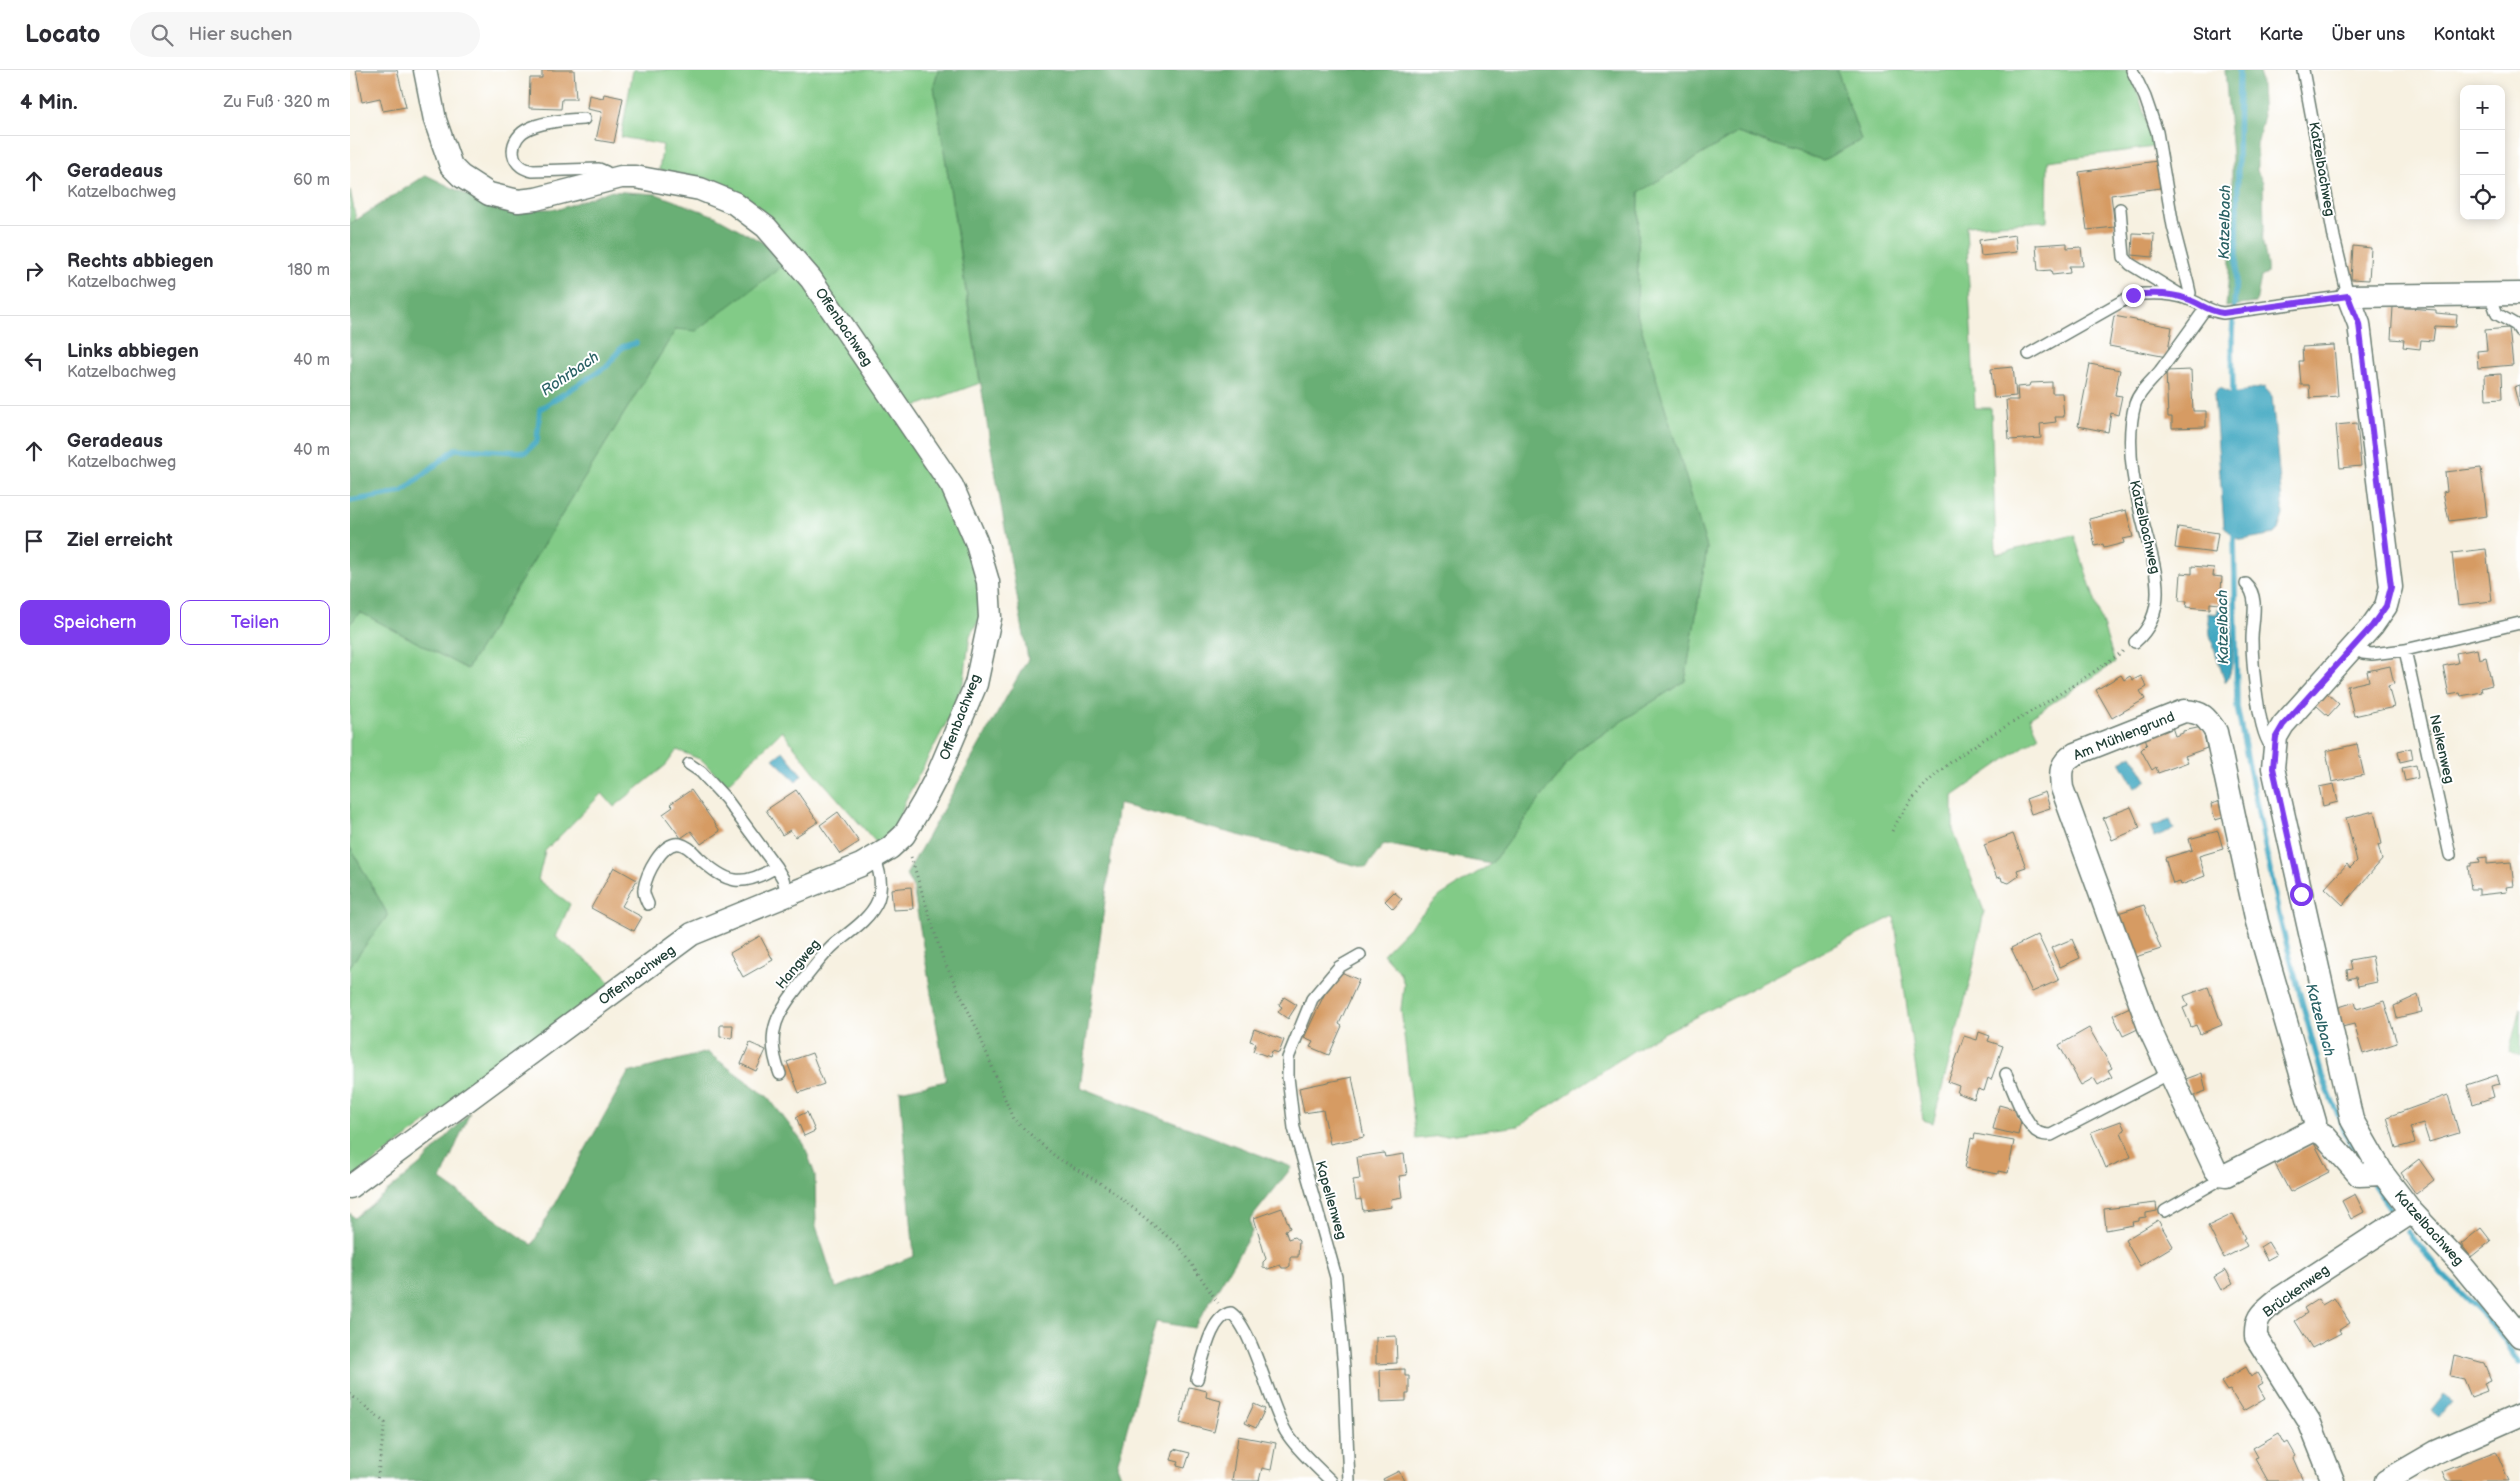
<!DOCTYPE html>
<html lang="de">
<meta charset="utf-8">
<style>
:root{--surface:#fff;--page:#f7f7f7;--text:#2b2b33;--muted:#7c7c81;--line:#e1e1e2;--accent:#7c3aed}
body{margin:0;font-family:"Balsamiq Sans",sans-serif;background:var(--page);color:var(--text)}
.controls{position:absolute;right:15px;top:15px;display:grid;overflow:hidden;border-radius:10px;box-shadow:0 2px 12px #0003}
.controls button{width:45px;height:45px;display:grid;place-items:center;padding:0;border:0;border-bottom:1px solid var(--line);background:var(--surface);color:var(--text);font:25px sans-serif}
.stop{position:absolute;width:15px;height:15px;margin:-11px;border:4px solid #7c3aed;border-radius:50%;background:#fff}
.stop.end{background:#7c3aed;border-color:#fff;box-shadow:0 1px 5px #0008}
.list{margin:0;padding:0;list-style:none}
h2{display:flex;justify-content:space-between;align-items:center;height:65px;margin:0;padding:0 20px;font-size:21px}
h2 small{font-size:16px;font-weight:400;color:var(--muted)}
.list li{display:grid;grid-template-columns:32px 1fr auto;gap:15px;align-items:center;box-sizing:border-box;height:90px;padding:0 20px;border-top:1px solid var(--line)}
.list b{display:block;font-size:19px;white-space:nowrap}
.list p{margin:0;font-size:16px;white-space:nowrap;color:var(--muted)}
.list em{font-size:16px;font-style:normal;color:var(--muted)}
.actions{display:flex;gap:10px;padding:15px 20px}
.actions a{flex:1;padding:11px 0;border:1px solid var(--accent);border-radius:10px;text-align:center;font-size:18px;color:var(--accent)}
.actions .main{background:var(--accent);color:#fff}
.icon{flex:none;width:28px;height:28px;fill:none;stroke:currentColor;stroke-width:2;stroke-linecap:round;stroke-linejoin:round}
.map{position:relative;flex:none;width:2170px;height:1411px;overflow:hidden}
header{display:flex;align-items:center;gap:30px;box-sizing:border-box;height:70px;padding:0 25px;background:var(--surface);border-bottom:1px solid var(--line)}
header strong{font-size:24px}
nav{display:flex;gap:28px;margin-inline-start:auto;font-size:18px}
.search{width:350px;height:45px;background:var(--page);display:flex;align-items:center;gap:12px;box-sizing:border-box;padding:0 18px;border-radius:28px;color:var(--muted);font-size:19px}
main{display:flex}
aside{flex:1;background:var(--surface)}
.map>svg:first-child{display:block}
.green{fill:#82cb87;stroke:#50845e}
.forest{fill:#69af74;stroke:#447654}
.water{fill:#40a7c1;stroke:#30727a}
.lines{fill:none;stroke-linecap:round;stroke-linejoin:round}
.stream{stroke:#40a7c1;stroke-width:5.5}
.building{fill:#d69b63}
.service-casing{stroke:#6b7c71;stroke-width:14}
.minor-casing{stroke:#6b7c71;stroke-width:25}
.path{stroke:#6b7c71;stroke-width:3;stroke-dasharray:1 4;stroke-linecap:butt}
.service{stroke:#fff;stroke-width:11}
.minor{stroke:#fff;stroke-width:22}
.route{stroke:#7c3aed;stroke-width:6}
.labels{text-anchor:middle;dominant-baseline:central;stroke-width:4;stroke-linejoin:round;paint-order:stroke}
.street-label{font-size:14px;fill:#1f3d34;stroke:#fff}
.water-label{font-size:15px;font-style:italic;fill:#2b6265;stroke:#fff}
</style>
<header>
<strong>Locato</strong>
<div class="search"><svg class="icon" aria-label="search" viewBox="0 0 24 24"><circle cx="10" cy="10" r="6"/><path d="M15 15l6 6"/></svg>Hier suchen</div>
<nav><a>Start</a><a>Karte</a><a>Über uns</a><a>Kontakt</a></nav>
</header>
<main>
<aside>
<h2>4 Min.<small>Zu Fuß · 320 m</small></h2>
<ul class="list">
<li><svg class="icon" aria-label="ahead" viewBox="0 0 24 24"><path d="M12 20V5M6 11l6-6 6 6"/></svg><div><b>Geradeaus</b><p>Katzelbachweg</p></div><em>60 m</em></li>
<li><svg class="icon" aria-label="right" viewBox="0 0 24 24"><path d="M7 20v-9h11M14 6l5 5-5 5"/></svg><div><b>Rechts abbiegen</b><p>Katzelbachweg</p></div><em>180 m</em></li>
<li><svg class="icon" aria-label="left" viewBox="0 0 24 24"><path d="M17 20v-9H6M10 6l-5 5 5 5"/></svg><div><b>Links abbiegen</b><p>Katzelbachweg</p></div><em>40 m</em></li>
<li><svg class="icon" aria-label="ahead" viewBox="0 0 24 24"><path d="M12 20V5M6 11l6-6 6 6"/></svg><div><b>Geradeaus</b><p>Katzelbachweg</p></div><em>40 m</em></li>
<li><svg class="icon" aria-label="arrive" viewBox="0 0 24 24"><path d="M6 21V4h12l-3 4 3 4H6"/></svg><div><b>Ziel erreicht</b></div></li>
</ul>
<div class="actions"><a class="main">Speichern</a><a>Teilen</a></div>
</aside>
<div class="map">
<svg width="2170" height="1411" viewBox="0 0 2170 1411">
<rect width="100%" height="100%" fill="#fff"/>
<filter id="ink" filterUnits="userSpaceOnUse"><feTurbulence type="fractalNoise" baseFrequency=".02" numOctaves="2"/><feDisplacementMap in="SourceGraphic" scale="10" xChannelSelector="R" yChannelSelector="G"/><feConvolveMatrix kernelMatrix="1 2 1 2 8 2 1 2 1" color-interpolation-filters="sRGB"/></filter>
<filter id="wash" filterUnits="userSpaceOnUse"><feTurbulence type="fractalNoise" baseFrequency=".0096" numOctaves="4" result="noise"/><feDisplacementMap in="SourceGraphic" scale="20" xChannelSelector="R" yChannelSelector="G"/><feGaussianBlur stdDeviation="1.12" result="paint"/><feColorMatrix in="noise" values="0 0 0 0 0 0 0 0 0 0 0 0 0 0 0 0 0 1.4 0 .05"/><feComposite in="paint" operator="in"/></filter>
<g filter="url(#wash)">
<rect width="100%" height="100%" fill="#f7f1e1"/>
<path class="green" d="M283,0H588L584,16L630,313L558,339L456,189L403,133L361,110L309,100L313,75L271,67Z
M1487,0H1778L1789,26L1804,77L1698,91L1697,151L1616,156L1625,338H1641L1646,484L1724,465L1765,593L1680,647L1689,666L1603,726V760L1634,841L1622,903L1583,1053L1573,1050L1544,846L1298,971L1169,1056L1066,1069L1051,939L1054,914L1050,903L1033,884L1090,826L1141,794L1228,679L1335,611L1357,478L1287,244L1289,122L1387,63L1473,90L1511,70Z
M0,120L6,150L0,154Z
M444,193L592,414L628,499L630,549L620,565L614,610L599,648L555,731L549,752L531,778L465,703L432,661L376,715L352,690L327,680L316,695L264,737L252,723L195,781L188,810L220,834L206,867L246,898L261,914L0,1110V896L38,845L0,777V554L10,542L117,599L326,259L434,195Z
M2170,938V987L2159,983Z"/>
<path class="forest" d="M588,0H1487L1511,70L1473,90L1387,63L1289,122L1287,244L1357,478L1335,611L1228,679L1141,794L1034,774L1016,798L768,734L730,1017L942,1097L900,1150L902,1162L844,1258L806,1252L767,1395L773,1411H0V1143L5,1148L72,1093L120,1042L91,1110L182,1175L278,1003L357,982L418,1027L454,1074L465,1105L466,1156L486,1218L564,1186L550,1021L596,1011L563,817L556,805L678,589L640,372L584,16Z
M1875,0H1910L1913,49L1907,75V101L1913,112L1914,158C1909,171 1919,189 1917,204L1911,207L1906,233L1876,237L1882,167V85Z
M76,105L146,139H209L259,121L306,124L365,146L419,176L434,195L346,261L326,259L117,599L10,542L0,554V154Z
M0,777L38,845L0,896Z"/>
<path class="water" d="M1914,317L1922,326L1933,445L1928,460L1924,464L1892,470L1884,467L1874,456L1864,325L1869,318L1883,324Z
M1868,539L1879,541C1882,555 1887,602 1875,612L1860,565L1858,543L1867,544Z
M433,681L452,705L446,711L423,689Z
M1782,685L1797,710L1785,718L1770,692Z
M1820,750L1824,759L1804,767L1801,757Z
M2094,1325L2102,1332L2089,1347L2081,1341Z"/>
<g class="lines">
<path class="stream" d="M1883,330L1882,267L1887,192L1889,0
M0,431L52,422L105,379L176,382L187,371L190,339L257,296L272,277L286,273
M1884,459L1887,637L1930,850L1972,1006L1998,1070L2011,1092
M2024,1115L2043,1143
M2058,1162L2092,1204L2146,1258L2170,1292"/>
</g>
<g id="blocks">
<path class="building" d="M6,0H47L56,37L33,41L30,28L12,32Z
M192,0H224L226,29H212L211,39L179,38L180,8H192Z
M254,24L273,28L264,73L246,70L252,42L237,39L239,25L253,28Z
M1807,91L1810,118L1761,125L1765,157L1737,160L1729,102Z
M1783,163L1804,164L1803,187L1782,185Z
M1665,165L1667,182L1631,186L1629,170Z
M1717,173V178L1731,177L1733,196H1719L1720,203L1702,205L1701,200L1688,201L1686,175Z
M2003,176L2021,178L2019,210L2001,209Z
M2043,237L2086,240V243L2107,245L2106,257L2085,256L2083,271L2071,270L2070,279L2053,277L2054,270L2041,269Z
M1764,246L1822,257L1817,287L1759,276Z
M2159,258L2163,295L2128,298L2127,281L2137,280L2135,260Z
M1984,275L1988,326L1960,328L1959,315H1951L1949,291H1953L1952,277Z
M1740,294L1770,300L1765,325L1772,326L1768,345L1761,343L1758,362L1728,356Z
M1663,297L1666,326L1644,328L1641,299Z
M1841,300L1843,341H1856V357L1822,358V347H1818L1816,301Z
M2151,304L2152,329L2136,330L2135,305Z
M1702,312V323H1712L1714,347H1705L1706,352L1690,354L1691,368L1659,370L1656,330H1668L1667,317L1679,316L1680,313Z
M2170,315V337H2169L2164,317Z
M2007,353L2011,396L1990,398L1986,355Z
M2131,398L2137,446L2099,451L2093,422L2097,421L2095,402Z
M1776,440L1783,467L1773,469L1774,473L1754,478L1753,474L1745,476L1739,449Z
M1828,457L1868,463L1865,483L1825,478Z
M2136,479L2142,531L2108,535L2102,483Z
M1842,496L1864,498L1863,506L1872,507L1870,534L1860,533V539L1836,537L1837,531H1829L1831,503L1842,504Z
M2127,579L2129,589L2136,587L2142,615L2131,618L2132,622L2111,626L2110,623L2099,625L2093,596L2108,593L2106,583Z
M2040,596L2044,614L2038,616L2044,637L2004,646L1997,616L2019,611L2017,601Z
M1771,605L1774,610L1780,606L1783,610L1791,606L1797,617L1790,621L1795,629L1762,648L1746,620Z
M1977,623L1989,634L1978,646L1966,635Z
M1822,657L1825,666L1833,663V661L1852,657L1857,678L1835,686L1838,692L1808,703L1806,697L1802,700L1791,680L1797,674L1795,667Z
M2007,674L2014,705L1982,712L1976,681Z
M2061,678L2063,689L2050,692L2048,681Z
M2066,695L2068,708L2055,711L2052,698Z
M1984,714L1988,732L1973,736L1969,717Z
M341,720L370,761L351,774L341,761L331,768L313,744L323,737L320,734Z
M446,720L468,752L445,767L440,760L432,765L416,740Z
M1695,722L1700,738L1681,744L1676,729Z
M1871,731L1876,747L1865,750L1861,734Z
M1781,737L1790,758L1762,770L1753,748Z
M2024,741L2032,774L2028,775L2032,790L1993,835L1975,818L1997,794L2000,798L2007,791L1996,748Z
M488,742L509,772L490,784L470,755Z
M1868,761L1873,779L1849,786L1855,806L1831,815L1830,812L1823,814L1815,788L1842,780L1839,769Z
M1663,764L1676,797L1667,800L1669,806L1659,813L1652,811L1651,807L1647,808L1634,775Z
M2137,787V794L2161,792L2164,816L2156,817L2157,822L2129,825V819H2121L2118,796H2121V793L2130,792L2129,788Z
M264,797L287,810L272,836L292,847L284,861L241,838Z
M561,817L563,839L543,840L541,819Z
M1044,822L1052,829L1043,839L1035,831Z
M1794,835L1811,879L1782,888L1765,844Z
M1688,865L1709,910L1682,922L1661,878Z
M410,866L423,890L393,907L380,883Z
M1722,869L1730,888L1710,897L1701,878Z
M2022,886L2027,912L2008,916L2006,907L1998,909L1997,900L2002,899L2000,890Z
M991,902L1009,910L989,954L992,956L979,985L960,977L963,972L954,968L980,912Z
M1858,917L1872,955L1850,964L1846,955L1841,957L1833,938L1838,936L1834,926Z
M2068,925L2072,942L2047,948L2044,936Z
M934,927L947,935L938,949L928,942L932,937L929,935Z
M2034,931L2047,973L2013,984L2004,954L1992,957L1986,938L2005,932L2007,939Z
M1780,937L1790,958L1773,966L1763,945Z
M370,955H383L382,968L370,967Z
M1739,958L1762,998L1758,1000L1762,1007L1748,1015L1744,1008L1731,1015L1709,975Z
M904,959L934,970L929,983L922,981L920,987L903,981L906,973L900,971Z
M1629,962L1640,966L1638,971L1653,976L1641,1010L1638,1008L1634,1021L1628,1019L1624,1029L1607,1023L1609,1016L1598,1012L1614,966L1627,970Z
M400,973L416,980L406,1001L391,994Z
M462,983L474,1014L449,1023L437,992Z
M1852,1003L1856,1021L1842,1026L1836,1009Z
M2147,1005L2150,1014L2141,1016L2144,1027L2123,1034L2117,1015Z
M1002,1007L1014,1067L980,1074L973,1040L954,1043L949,1018Z
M2098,1025L2109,1063L2079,1072L2073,1053L2060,1057L2065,1073L2046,1078L2037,1047Z
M1649,1035L1667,1040L1666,1045L1671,1051L1668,1065L1643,1059Z
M457,1042L465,1061L454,1066L446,1047Z
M1771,1051L1775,1060L1771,1062L1781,1087L1756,1098L1741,1062Z
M1625,1064L1664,1071L1658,1103L1648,1101V1104L1615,1098L1621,1068L1624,1069Z
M1964,1073L1979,1102L1940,1122L1925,1094Z
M1034,1083L1035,1087L1054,1084L1057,1105L1049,1106L1052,1127L1041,1129L1042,1137L1013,1141L1011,1129L1006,1130L1003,1110L1010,1109L1007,1087Z
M2069,1089L2084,1110L2066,1124L2051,1103Z
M2005,1124L2014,1142L2001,1149L1992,1131Z
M1806,1133L1807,1141L1796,1143V1147L1789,1148V1151L1782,1152L1783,1155L1756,1160L1754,1139Z
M932,1138L940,1158L935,1160L938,1169L944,1167L949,1171L948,1187H940V1196L937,1198H932L930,1195L918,1199L913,1198V1192L916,1189L904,1148Z
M1883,1144L1895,1168L1893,1169L1897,1176L1874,1188L1858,1156Z
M1808,1150L1823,1176L1790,1196L1775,1170Z
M2131,1158L2141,1171L2121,1187L2111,1174Z
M1918,1172L1926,1185L1917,1190L1910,1177Z
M1876,1200L1883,1213L1871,1220L1864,1207Z
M1984,1228L2000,1253L1989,1260L1991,1263L1962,1278L1945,1251L1957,1243L1954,1238L1968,1229L1972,1235Z
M1046,1266L1047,1293L1026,1294V1267Z
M2104,1285L2134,1293L2141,1310L2134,1313L2137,1321L2121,1327L2114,1309L2100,1306Z
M1896,1297L1901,1306L1907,1303L1913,1313L1908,1316L1915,1328L1893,1341L1880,1320L1877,1321L1871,1312Z
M1055,1299V1306H1059V1324H1056V1331L1031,1332L1030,1300Z
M839,1317L857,1321L856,1327L871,1331L864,1362L830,1353Z
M904,1334L915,1339L906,1358L895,1353Z
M1929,1363L1935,1374L1938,1372L1946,1386L1943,1388L1953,1411H1918L1905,1388L1908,1387L1903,1378Z
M888,1366L926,1373L921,1400L912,1398L909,1411H882Z
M824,1379L840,1383L835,1398L827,1396L829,1392L821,1390Z
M2146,1381L2159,1411H2096L2092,1402Z
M1049,1401L1054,1411H1034L1033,1409Z"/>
</g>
</g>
<g filter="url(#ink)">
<use href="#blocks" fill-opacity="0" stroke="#6b7c71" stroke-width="1"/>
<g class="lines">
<g class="service-casing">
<path id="service" d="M234,49C216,50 197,51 180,58C158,67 156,96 183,101L249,99L256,102L259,110
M1770,139L1774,187L1780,194L1837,229L1840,223L1838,214L1823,156L1807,62L1795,27L1782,0
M2140,225L2147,244L2166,255L2170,261
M1679,284L1783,225C1800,223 1822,223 1838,229C1852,234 1857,241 1873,243L1998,226L1984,167L1953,0
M1896,514C1910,527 1902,552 1902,569C1902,589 1908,666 1922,677
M1785,572C1826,536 1799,484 1790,440C1782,407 1776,367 1785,334C1789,321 1802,311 1810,301C1825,281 1840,260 1855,239
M2003,577L2013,583L2022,584L2055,580L2170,553
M2055,580L2100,785
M339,694L351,702L376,729L426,797L433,809L438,827
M298,834C296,829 293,824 294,819C296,805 312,771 330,774C338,776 342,781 348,787C377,814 392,818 426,797
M430,1004C413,960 429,941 455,908C465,896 474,883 486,873C500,862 521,848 528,830C533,816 530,802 525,789
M1656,1004C1664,1021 1672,1048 1686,1061C1691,1065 1696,1065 1701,1065L1820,1003
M1815,1141L1864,1113L1869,1104
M847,1309C853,1291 860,1246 881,1243C902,1257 921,1338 936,1362C946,1379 967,1397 981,1411
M999,1411L994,1298L986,1207L944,1058L938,1007V988L962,929L989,897L1010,885"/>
</g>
<g class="minor-casing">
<path id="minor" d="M2170,224L1998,226L2009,254L2041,517L2036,536L2022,556L1933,655L1926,667L1923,698L2002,1050L2033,1104L2062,1142L2110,1193L2170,1266
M1964,1060L1876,1105L1869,1104L1865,1099L1800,960L1712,718C1710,701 1710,693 1725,684L1834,641C1853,642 1856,647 1866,662L1907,852L1965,1052L1964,1060L1974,1065L2009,1105L2033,1104
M0,1117L342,864L511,795L540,778L554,765L574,731L588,704L626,614L640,548L638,512L626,471L602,416L461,209L416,157L384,133L350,119L285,107H271L186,129L168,131L139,124L111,106L101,96L85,50L75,0
M1983,1411L1959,1351L1906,1267C1905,1246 1912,1243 1927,1230L2062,1142
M2036,1411L2086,1382L2170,1345"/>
</g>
<path class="path" d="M1542,761C1572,702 1624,675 1679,643C1712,623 1744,602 1775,580
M561,787L593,889L627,959L663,1049L706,1087L760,1119L830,1177L868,1233
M0,1324L35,1353L27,1411"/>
<use href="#service" class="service"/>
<use href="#minor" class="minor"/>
</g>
</g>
<g class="lines" filter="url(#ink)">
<path class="route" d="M1783,225C1800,223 1822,223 1837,229C1852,234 1857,241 1873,243L1998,226L2009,254L2041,517L2036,536L2022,556L1933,655L1926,667L1923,698L1951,824"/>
</g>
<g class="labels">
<g class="street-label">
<text transform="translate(1972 99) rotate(80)">Katzelbachweg</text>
<text transform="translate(494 257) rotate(56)">Offenbachweg</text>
<text transform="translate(1795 457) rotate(77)">Katzelbachweg</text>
<text transform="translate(610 647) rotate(-69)">Offenbachweg</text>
<text transform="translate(1774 666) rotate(-22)">Am Mühlengrund</text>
<text transform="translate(2092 679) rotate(77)">Nelkenweg</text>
<text transform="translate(448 894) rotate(-50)">Hangweg</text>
<text transform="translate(287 905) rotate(-36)">Offenbachweg</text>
<text transform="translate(981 1130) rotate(74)">Kapellenweg</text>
<text transform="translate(2079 1158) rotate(48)">Katzelbachweg</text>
<text transform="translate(1946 1221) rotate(-36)">Brückenweg</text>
</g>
<g class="water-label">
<text transform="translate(1875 152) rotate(-89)">Katzelbach</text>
<text transform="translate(220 304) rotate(-34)">Rohrbach</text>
<text transform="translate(1873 557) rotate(-91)">Katzelbach</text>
<text transform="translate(1970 950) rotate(75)">Katzelbach</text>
</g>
</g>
</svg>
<div class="controls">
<button>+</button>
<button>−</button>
<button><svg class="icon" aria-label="locate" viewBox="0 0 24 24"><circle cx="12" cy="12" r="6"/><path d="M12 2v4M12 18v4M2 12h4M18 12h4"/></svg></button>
</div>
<div class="stop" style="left:1951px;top:824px"></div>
<div class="stop end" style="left:1783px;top:225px"></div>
</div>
</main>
